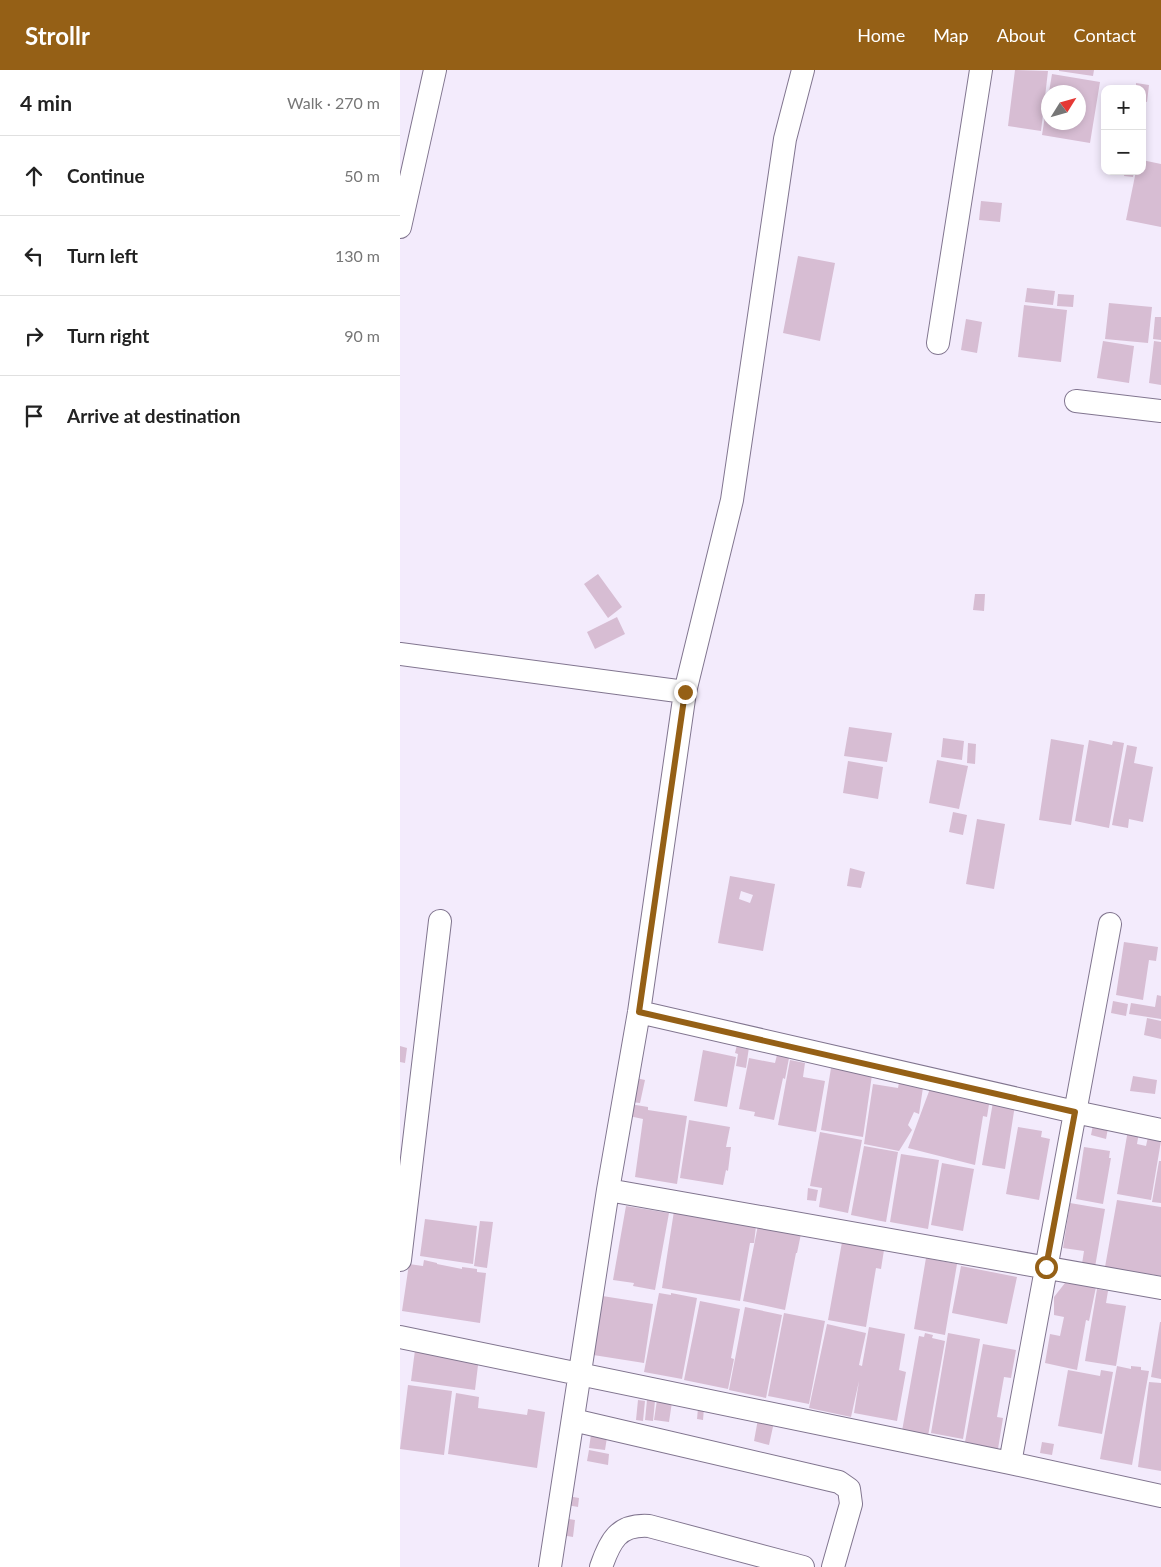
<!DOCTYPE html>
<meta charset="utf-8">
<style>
:root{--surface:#fff;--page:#f6f6f6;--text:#222;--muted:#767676;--line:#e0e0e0;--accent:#956016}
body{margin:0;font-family:Lato,sans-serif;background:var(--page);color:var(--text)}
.controls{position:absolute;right:15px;top:15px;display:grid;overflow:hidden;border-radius:10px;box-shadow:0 2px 8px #0003}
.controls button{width:45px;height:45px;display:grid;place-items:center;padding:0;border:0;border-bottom:1px solid var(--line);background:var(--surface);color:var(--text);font:25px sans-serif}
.compass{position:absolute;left:641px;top:15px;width:45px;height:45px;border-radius:50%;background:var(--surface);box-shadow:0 2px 8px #0003;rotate:53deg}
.stop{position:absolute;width:15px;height:15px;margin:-11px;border:4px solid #956016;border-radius:50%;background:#fff}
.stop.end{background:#956016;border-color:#fff;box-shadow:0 1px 5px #0008}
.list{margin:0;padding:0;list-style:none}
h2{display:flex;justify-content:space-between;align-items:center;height:65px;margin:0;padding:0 20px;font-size:21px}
h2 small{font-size:16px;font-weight:400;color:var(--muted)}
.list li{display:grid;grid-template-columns:32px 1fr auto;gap:15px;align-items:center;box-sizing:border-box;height:80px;padding:0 20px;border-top:1px solid var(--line)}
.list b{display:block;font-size:19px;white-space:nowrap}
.list em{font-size:16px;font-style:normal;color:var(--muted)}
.icon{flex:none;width:28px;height:28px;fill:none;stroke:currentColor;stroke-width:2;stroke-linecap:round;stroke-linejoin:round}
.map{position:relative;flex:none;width:761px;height:1497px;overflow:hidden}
header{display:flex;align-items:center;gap:30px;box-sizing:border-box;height:70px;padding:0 25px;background:var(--accent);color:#fff}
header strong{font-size:24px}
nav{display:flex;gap:28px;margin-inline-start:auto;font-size:18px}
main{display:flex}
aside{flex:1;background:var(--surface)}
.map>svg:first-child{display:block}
.building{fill:#d7bdd3;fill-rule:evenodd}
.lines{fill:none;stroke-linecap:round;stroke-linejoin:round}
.minor-casing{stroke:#81758f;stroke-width:24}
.minor{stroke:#fff;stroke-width:22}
.route{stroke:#956016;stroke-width:6}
</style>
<header>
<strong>Strollr</strong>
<nav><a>Home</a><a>Map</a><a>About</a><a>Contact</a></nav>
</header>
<main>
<aside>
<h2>4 min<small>Walk · 270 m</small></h2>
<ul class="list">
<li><svg class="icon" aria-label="ahead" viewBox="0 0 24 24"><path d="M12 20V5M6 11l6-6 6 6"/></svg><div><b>Continue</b></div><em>50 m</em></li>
<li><svg class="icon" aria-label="left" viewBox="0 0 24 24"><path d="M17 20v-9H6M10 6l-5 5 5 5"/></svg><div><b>Turn left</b></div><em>130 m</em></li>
<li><svg class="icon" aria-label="right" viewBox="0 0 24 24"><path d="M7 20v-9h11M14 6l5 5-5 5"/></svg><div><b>Turn right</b></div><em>90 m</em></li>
<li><svg class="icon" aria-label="arrive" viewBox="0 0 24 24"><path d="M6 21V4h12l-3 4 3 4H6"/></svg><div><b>Arrive at destination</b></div></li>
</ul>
</aside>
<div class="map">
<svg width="761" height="1497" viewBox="0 0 761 1497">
<rect width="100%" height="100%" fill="#f3ebfc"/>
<path class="building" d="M615,0L648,1L641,61L608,56Z
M659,0H694L693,6L659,1Z
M652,4L700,12L690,73L642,65L647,33L648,52H678V22H649Z
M736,13L749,15L747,32L742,31V19H736Z
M742,90L761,94V157L726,150L736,101H742Z
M725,101H734L733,107L724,106Z
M581,131L602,133L600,152L579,150Z
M398,186L435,193L420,271L383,263Z
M627,218L655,221L653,235L625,232Z
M658,224L674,225L673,237L657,236Z
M709,233L752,237L748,273L705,269Z
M624,235L667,240L661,292L618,287Z
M755,247H761V270L753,269Z
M566,249L582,252L577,283L561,280Z
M703,271L734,276L729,313L697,308Z
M754,271L761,272V315L749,313Z
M198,504L222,537L208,548L184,514Z
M575,524H585L584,541L573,540Z
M217,547L225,564L195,579L187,562Z
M449,657L492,663L487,692L444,686Z
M543,668L564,671L562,690L541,687Z
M651,669L684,675L671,755L639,750Z
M689,670L712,675L713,671L724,673L709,758L675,751Z
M568,673L576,674L575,694L567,693Z
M727,675L737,677L734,693L753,697L743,752L729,749L728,758L712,755Z
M537,690L568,696L559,739L529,733Z
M448,691L483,697L478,729L443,723Z
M553,742L567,745L563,765L549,762Z
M577,749L605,754L594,819L566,814Z
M450,798L465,802L461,818L447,816Z
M330,806L375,814L363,881L318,873ZM341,821L353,825L350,833L339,829Z
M724,872L758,877L756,891L749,890L743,930L716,925Z
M757,925L761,926V949L729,944L731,933L755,937Z
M713,931L728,934L726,946L711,943Z
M747,948L761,951V969L744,965Z
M337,975L349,977L346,998L336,996L338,984L335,983Z
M0,976L7,978L5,993L0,992Z
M303,980L336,987L327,1037L294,1031Z
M377,985L389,988L385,1009L383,1008L374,1050L354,1046L355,1042L339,1039L349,988L375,993Z
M390,990L405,993L403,1007L425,1011L416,1062L378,1055Z
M431,998L472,1005L463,1067L421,1060Z
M733,1006L757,1010L755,1024L730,1021Z
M500,1007L524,1011L519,1044L514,1042L508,1055L512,1060L499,1081L464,1074L473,1014L498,1018Z
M236,1008L245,1010L240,1033L231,1032Z
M531,1016L590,1028L587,1047L583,1046L575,1095L508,1078Z
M593,1032L615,1035L605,1099L582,1095Z
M230,1034L248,1037V1040L287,1046L277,1114L235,1107L243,1049L229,1046Z
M289,1050L330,1057L326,1077H331L328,1101L326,1100L323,1115L280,1108Z
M729,1054L740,1056L737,1074L746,1076L750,1058L761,1060V1071L751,1130L717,1124Z
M693,1055L708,1058L706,1069L691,1065Z
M618,1057L642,1061L641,1067L650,1069L639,1130L606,1124Z
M420,1062L462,1070L448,1143L419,1137L422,1118L410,1116Z
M464,1076L498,1082L486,1152L451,1145Z
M684,1077L710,1081L709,1088H711L703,1134L676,1129Z
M501,1084L539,1090L528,1159L490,1152Z
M759,1091H761V1133L752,1132Z
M542,1093L574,1099L563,1161L531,1155Z
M408,1118L418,1120L416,1131L407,1130Z
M717,1130L761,1137V1206L705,1197Z
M670,1133L705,1139L695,1197L682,1194L684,1181L663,1178Z
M226,1136L269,1143L255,1220L233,1216L234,1213L213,1210Z
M274,1141L356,1156L354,1173H350L340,1231L262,1218Z
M25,1149L77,1156L73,1194L20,1186Z
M359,1150L402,1159L397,1183H396L385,1240L343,1231Z
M80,1151L93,1152L87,1198L74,1196Z
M442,1172L484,1180L481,1199L476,1198L466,1257L428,1250Z
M526,1188L557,1194L545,1265L514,1259Z
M24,1190L37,1193V1194L62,1199V1197L77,1199V1202L86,1203L80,1253L2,1241L9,1194L23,1196Z
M561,1196L617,1207L607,1254L552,1243Z
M665,1213L696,1217L689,1251L686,1250L677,1300L645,1293L650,1264L660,1266L664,1247L654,1245V1227Z
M697,1219L708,1221L706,1233L726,1236L716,1296L685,1291Z
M259,1223L271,1225V1223L297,1228L282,1309L244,1302Z
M196,1225L253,1234L244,1293L187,1284Z
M300,1231L340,1239L331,1288L334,1289L328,1319L284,1310Z
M345,1237L382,1245L366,1328L329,1320Z
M384,1243L425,1251L409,1334L368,1326Z
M760,1252H761V1309L751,1307Z
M427,1254L466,1263L459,1295L462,1296L469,1257L505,1264L499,1300L506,1302L497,1351L454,1343L459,1311L451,1347L409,1338Z
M525,1263L533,1265L532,1268L545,1271L528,1366L502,1361L519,1266L524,1267Z
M548,1263L580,1269L563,1369L531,1363Z
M583,1274L616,1280L611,1308L604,1307L597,1347L603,1348L598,1379L565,1372Z
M15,1280L79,1287L75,1320L11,1311Z
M717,1296L731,1299V1296L741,1297V1300L749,1301L732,1395L700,1389Z
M668,1300L700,1306L701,1300L713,1302L702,1364L658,1356Z
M749,1312L761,1313V1401L738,1397Z
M8,1315L52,1321L44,1385L0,1379Z
M56,1323L79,1327L78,1338L127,1345L128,1339L145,1342L137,1398L48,1384Z
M238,1330L245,1331L243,1351L236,1350Z
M247,1330L255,1331L253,1351L245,1350Z
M257,1330L272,1332L269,1352L254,1350Z
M298,1338H304L303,1350L297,1349Z
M358,1349L374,1352L369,1375L354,1371Z
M192,1358L208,1361L205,1380L189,1378Z
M642,1372L654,1374L652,1385L640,1383Z
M189,1380L209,1384L208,1395L187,1391Z
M168,1426L179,1428L178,1437L167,1435Z
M163,1448L175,1450L173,1467L161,1465Z"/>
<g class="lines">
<g class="minor-casing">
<path id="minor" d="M0,157L35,0
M538,273L581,0
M676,331L761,341
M0,584L285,622
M239,942L675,1042L761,1060
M208,1120L761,1218
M0,1190L40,851
M0,1267L610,1393L761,1426
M173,1350L439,1412L449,1419L451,1434L433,1497
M610,1393L710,854
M150,1497L208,1120L239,942L285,622L332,430L385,69L403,0
M201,1497C210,1471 218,1454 249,1456L403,1497"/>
</g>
<use href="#minor" class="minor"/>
</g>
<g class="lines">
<path class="route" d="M285,622L239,942L675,1042L646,1197"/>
</g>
</svg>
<div class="controls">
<button>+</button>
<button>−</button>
</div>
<svg class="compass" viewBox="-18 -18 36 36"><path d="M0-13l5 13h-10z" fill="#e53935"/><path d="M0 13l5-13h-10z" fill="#767676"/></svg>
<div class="stop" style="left:646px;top:1197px"></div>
<div class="stop end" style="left:285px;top:622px"></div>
</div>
</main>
